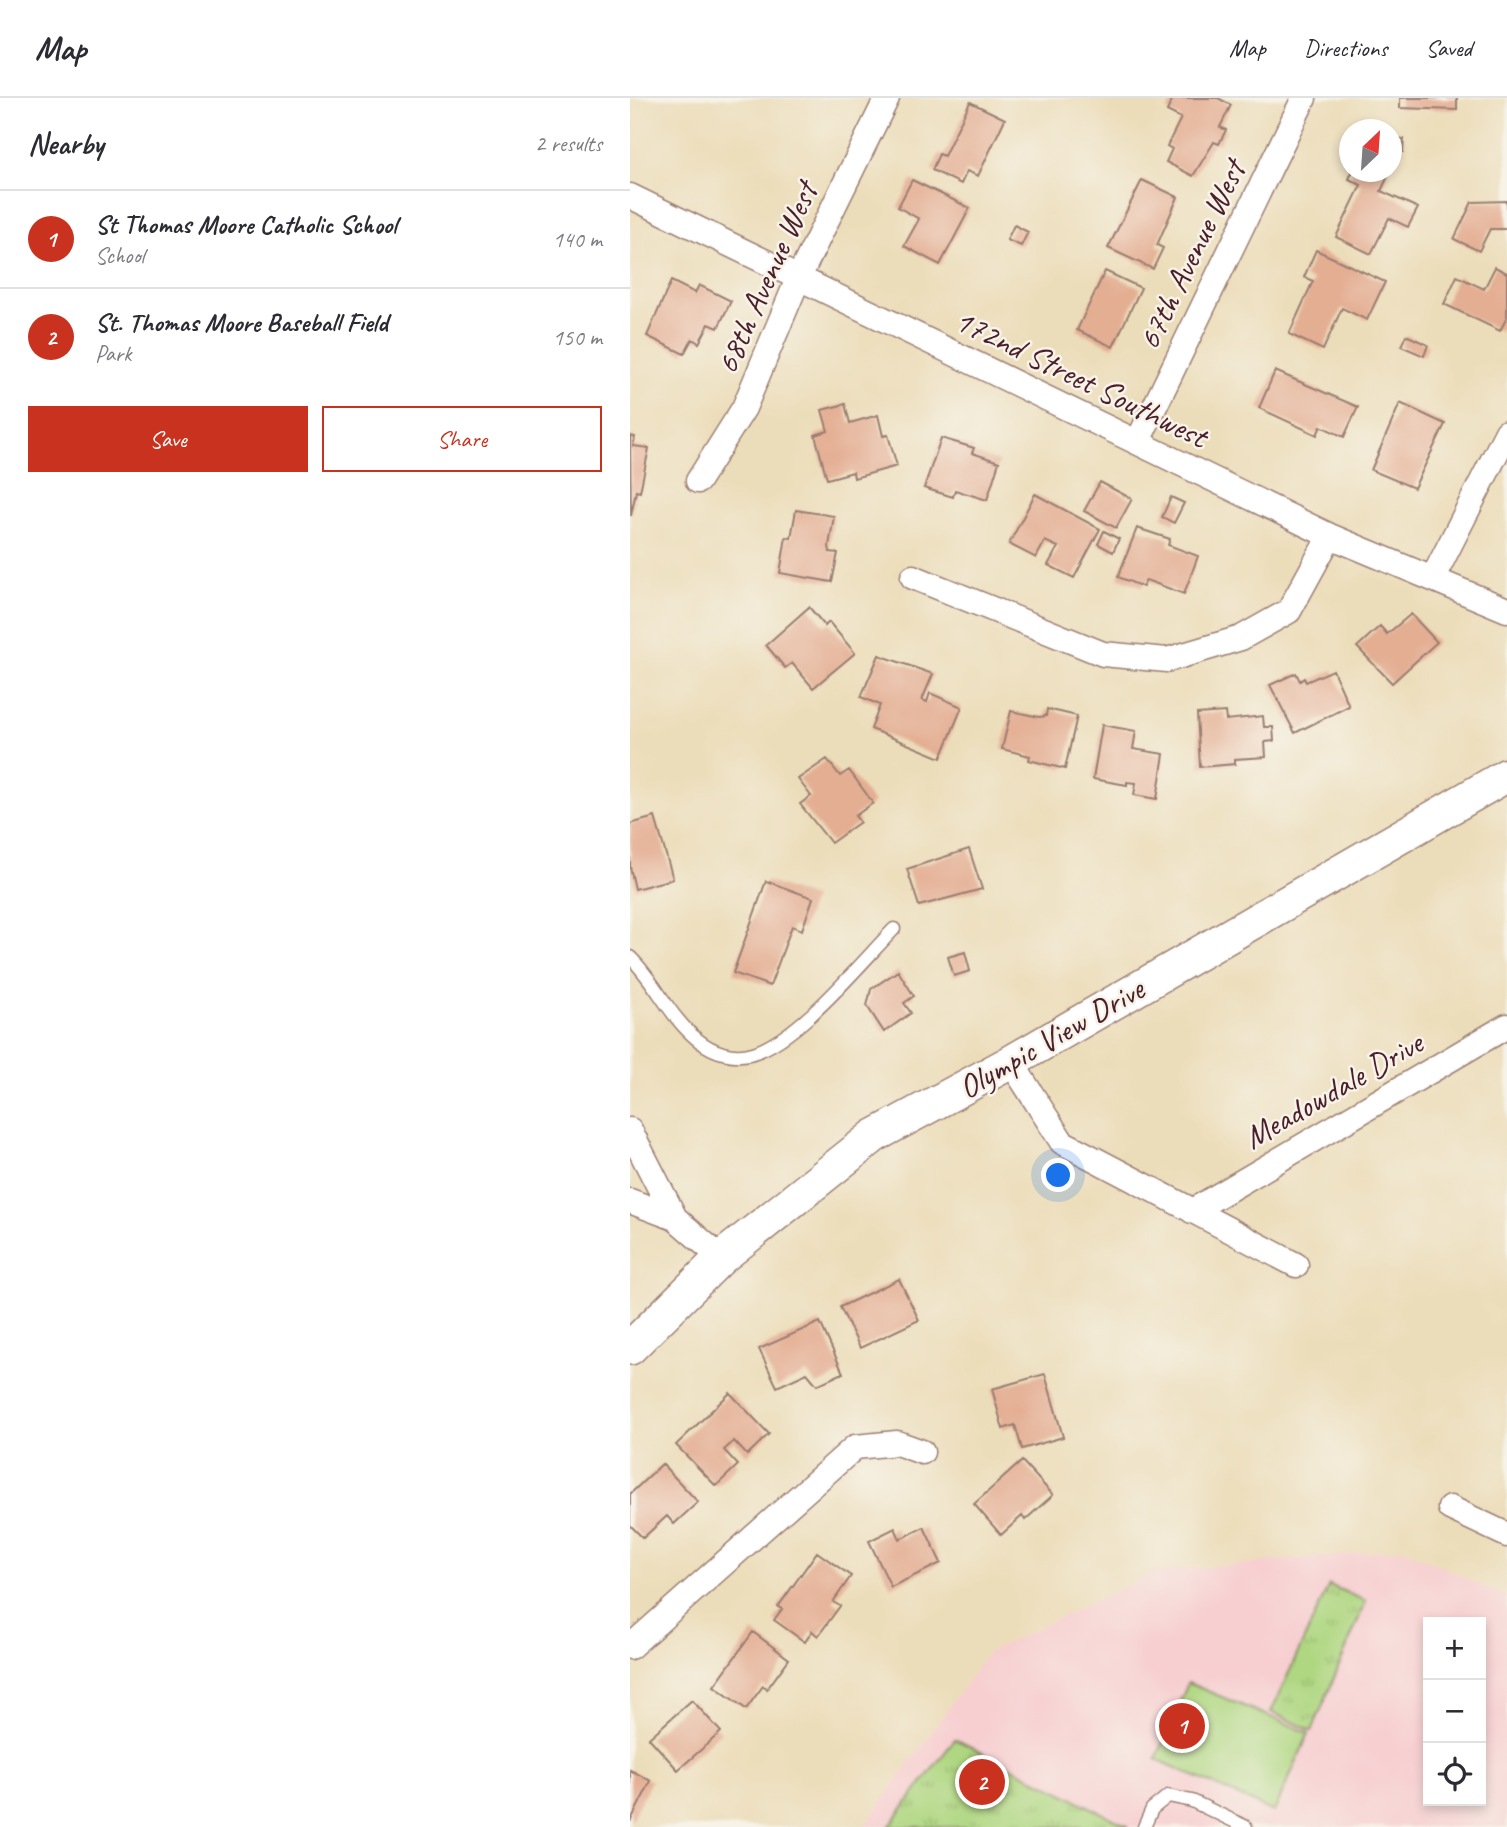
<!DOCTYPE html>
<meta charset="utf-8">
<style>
:root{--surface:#fff;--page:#f2f2f3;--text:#2b2b33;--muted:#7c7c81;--line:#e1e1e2;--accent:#c8321e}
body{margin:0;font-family:Caveat,sans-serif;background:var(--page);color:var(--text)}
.controls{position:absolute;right:21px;bottom:21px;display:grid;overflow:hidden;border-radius:0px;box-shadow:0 4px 10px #0003}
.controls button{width:63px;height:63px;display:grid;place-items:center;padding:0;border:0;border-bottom:2px solid var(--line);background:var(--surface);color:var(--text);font:35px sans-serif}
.compass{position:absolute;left:709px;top:21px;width:63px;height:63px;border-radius:50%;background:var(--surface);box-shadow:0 4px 10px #0003;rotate:25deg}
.you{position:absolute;left:429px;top:1078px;width:24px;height:24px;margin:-18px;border:5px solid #fff;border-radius:50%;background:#1a73e8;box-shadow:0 0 0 10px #1a73e833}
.badge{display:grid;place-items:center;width:46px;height:46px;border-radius:50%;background:var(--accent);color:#fff;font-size:23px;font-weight:700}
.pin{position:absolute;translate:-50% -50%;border:4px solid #fff;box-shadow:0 2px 7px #0006}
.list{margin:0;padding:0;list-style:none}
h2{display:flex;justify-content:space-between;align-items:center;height:91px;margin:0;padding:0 28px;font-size:30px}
h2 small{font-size:23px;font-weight:400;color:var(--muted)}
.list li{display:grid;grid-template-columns:46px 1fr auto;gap:21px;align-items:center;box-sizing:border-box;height:98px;padding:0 28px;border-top:2px solid var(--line)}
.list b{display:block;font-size:26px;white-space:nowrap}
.list p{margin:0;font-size:23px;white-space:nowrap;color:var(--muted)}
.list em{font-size:23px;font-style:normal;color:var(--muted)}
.actions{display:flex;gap:14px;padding:21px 28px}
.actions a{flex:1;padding:16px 0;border:2px solid var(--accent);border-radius:0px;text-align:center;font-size:24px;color:var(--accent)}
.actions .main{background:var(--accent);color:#fff}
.icon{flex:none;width:38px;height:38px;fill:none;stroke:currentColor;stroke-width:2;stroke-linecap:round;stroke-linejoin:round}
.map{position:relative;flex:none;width:877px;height:1729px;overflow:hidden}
header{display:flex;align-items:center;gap:42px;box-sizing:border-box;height:98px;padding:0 35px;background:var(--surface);border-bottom:2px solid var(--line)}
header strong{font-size:33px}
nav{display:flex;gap:38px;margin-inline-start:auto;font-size:24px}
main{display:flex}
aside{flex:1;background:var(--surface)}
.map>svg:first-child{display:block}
.built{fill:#f7cfd1;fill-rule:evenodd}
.grass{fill:url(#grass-tufts);stroke:#7c7b56;stroke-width:2}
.pitch{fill:#afd781;stroke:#7c7b56;stroke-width:2}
.building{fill:#e4ae93}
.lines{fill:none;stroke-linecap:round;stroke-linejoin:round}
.service-casing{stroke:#9b7e72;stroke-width:15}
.minor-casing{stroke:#9b7e72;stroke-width:27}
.secondary-casing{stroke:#9b7e72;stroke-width:36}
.service{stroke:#fff;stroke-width:12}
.minor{stroke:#fff;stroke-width:24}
.secondary{stroke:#fff;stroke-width:33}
.labels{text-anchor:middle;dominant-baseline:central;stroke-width:5;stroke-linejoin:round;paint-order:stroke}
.street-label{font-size:33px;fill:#4a1f2b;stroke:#f7f3e8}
</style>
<header>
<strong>Map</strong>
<nav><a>Map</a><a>Directions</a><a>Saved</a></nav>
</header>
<main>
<aside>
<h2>Nearby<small>2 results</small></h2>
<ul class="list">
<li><span class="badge">1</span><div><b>St Thomas Moore Catholic School</b><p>School</p></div><em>140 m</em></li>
<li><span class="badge">2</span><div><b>St. Thomas Moore Baseball Field</b><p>Park</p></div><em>150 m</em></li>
</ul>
<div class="actions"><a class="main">Save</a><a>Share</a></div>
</aside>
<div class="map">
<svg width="877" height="1729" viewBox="0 0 877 1729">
<defs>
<pattern id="grass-tufts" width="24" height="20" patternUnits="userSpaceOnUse" patternTransform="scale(1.75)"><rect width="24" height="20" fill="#afd781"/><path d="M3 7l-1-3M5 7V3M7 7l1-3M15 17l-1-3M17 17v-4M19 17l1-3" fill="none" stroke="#98b870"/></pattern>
</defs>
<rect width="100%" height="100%" fill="#f7f3e8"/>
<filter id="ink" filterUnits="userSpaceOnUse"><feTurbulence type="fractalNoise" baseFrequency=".0143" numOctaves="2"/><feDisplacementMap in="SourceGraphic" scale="14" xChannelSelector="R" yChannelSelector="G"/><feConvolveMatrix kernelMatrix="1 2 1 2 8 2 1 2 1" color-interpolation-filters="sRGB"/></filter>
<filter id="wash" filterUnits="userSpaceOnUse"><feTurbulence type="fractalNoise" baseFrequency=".00686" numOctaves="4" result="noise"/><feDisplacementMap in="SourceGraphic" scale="28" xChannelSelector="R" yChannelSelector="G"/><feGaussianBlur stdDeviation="1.57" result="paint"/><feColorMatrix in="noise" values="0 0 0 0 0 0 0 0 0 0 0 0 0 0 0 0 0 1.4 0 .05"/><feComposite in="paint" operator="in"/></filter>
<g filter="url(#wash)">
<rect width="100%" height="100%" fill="#ecddba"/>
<path class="built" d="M774,1451L877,1499V1729H234L358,1554L526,1474ZM798,1524H851V1703H798Z"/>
<path class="grass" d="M699,1487L736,1503L682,1633L641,1614Z
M325,1641L498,1728V1729H259Z"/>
<path class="pitch" d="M558,1585L679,1635L644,1714L526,1661Z"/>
<g id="blocks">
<path class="building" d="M543,0H588L601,7L590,29L596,32L589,46L584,44L563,78L536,64L542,51L537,48L551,20L537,13Z
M770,0H827V12L770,10Z
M340,4L375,21L348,78L337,73L331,86L302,72L309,56L314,58Z
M762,40L774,41L773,54L762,53Z
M722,74H760L751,93L788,110L778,129L759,120L741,156L706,139L731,87L719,81Z
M282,82L340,110L310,167L274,148L289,121L268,109Z
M512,82L548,99L527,147L533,150L523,171L478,150Z
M877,103V131H860L849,153L824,141L842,104Z
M384,127L398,134L391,148L377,142Z
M686,152L755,184L737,222L712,210L693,252L659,236L683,183L674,179Z
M865,169L877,175V219L870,233L814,206L827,178L854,191Z
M475,173L511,190L483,249L447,232Z
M41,183L65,195L69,187L101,203L88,230L79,226L69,245L62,241L54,256L17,238Z
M776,237L798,247L794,258L771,248Z
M645,273L728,309L714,339L691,328L687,337L629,310Z
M770,305L815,326L784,390L741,372Z
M215,306L220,325L248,317L253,338L258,337L267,368L224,380L223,374L197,381L185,337L198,333L192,312Z
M0,338L5,339L3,348L19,350L10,394L6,393L1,418Z
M311,340L344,350L342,355L369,364L357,402L325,392L323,399L294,390Z
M470,384L502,401L486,430L454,413Z
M405,396L470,431L444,480L418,467L428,449L415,443L406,460L379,446Z
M541,399L554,405L544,425L532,419Z
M166,412L204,418L199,448L200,454L208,455L202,484L150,475L156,439L161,440Z
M507,430L540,441L538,447L568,458L554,496L516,482L513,489L488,479Z
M474,433L489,441L483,454L468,446Z
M179,509L195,528L199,524L225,555L183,590L162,565L155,570L136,547Z
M781,516L807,544L762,585L727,549L750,528L757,536Z
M249,557L303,576L292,602L297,604L300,595L332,609L311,660L241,631L250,607L231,599Z
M703,572L719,608L665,635L640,587L666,575L670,583L674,580L676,584Z
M417,611L447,618L435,671L399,662L400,658L372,651L381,613L409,619L416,618Z
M595,614L596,622L633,618L634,629H643L644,643L635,644L636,659L605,661V666L570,669L567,616Z
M472,627L506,633L503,651L534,656L527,701L504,697L506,685L497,684V687L463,681Z
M197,661L210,678L219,672L243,705L225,718L230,724L201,745L170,706L181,698L168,681Z
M25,719L43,781L5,791L0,769V726Z
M339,751L352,791L289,808L277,771Z
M136,783L183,800L172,832L162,828L140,888L103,875Z
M335,854L340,873L324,878L318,859Z
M268,873L284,898L274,905L281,915L254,934L237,908L241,891Z
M269,1181L289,1222L230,1250L210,1209Z
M190,1224L213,1275L187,1287L177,1275L147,1289L129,1251Z
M415,1276L433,1339L392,1351L385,1327L373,1331L362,1291Z
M100,1295L139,1336L117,1357L104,1343L94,1352L108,1367L86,1388L46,1347Z
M392,1363L423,1397L395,1422L392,1418L371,1437L344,1406Z
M32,1366L68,1404L44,1426L37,1418L13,1440L0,1427V1396Z
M294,1429L311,1465L261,1489L239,1443L265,1430L270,1441Z
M187,1454L221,1478L203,1504L210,1508L188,1538L182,1533L175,1544L144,1522L152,1511L148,1509Z
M123,1534L159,1561L137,1591L133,1588L116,1611L84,1588Z
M62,1602L91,1634L48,1672L19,1640Z
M0,1672L21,1683L0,1724Z"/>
</g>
</g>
<g filter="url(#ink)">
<use href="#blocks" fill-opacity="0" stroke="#9b7e72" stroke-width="2"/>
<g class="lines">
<g class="service-casing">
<path id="service" d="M0,859C26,884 39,919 68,942C83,954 103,961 123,955C169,941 229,867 264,831
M514,1729L522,1711L538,1698L562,1703L616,1729"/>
</g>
<g class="minor-casing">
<path id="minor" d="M0,98L700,438L877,512
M508,343L674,0
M68,383L114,310L168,181L257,0
M283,479L473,556L537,562L611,540L659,513L700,438
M803,480L877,334
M381,964L432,1044L666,1167
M0,1032L45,1120L91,1160
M0,1103L45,1120
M562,1113L877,928
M820,1410L877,1437
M0,1549L225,1349L267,1345L292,1354"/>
</g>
<g class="secondary-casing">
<path id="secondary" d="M0,1250L91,1160L244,1038L381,964L877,677"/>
</g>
<use href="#service" class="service"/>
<use href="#minor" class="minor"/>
<use href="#secondary" class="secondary"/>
</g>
</g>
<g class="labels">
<g class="street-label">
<text transform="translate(561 157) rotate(-64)">67th Avenue West</text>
<text transform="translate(136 180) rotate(-66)">68th Avenue West</text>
<text transform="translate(451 280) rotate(26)">172nd Street Southwest</text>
<text transform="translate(421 940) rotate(-30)">Olympic View Drive</text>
<text transform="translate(703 992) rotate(-30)">Meadowdale Drive</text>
</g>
</g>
</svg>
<div class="controls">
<button>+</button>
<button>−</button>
<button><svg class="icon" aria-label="locate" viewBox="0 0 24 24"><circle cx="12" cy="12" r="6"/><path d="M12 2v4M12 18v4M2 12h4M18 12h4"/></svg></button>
</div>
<svg class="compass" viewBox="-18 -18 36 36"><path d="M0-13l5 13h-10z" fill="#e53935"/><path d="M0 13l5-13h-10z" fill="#7c7c81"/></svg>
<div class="you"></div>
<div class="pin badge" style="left:552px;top:1628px">1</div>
<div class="pin badge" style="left:352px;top:1684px">2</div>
</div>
</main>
